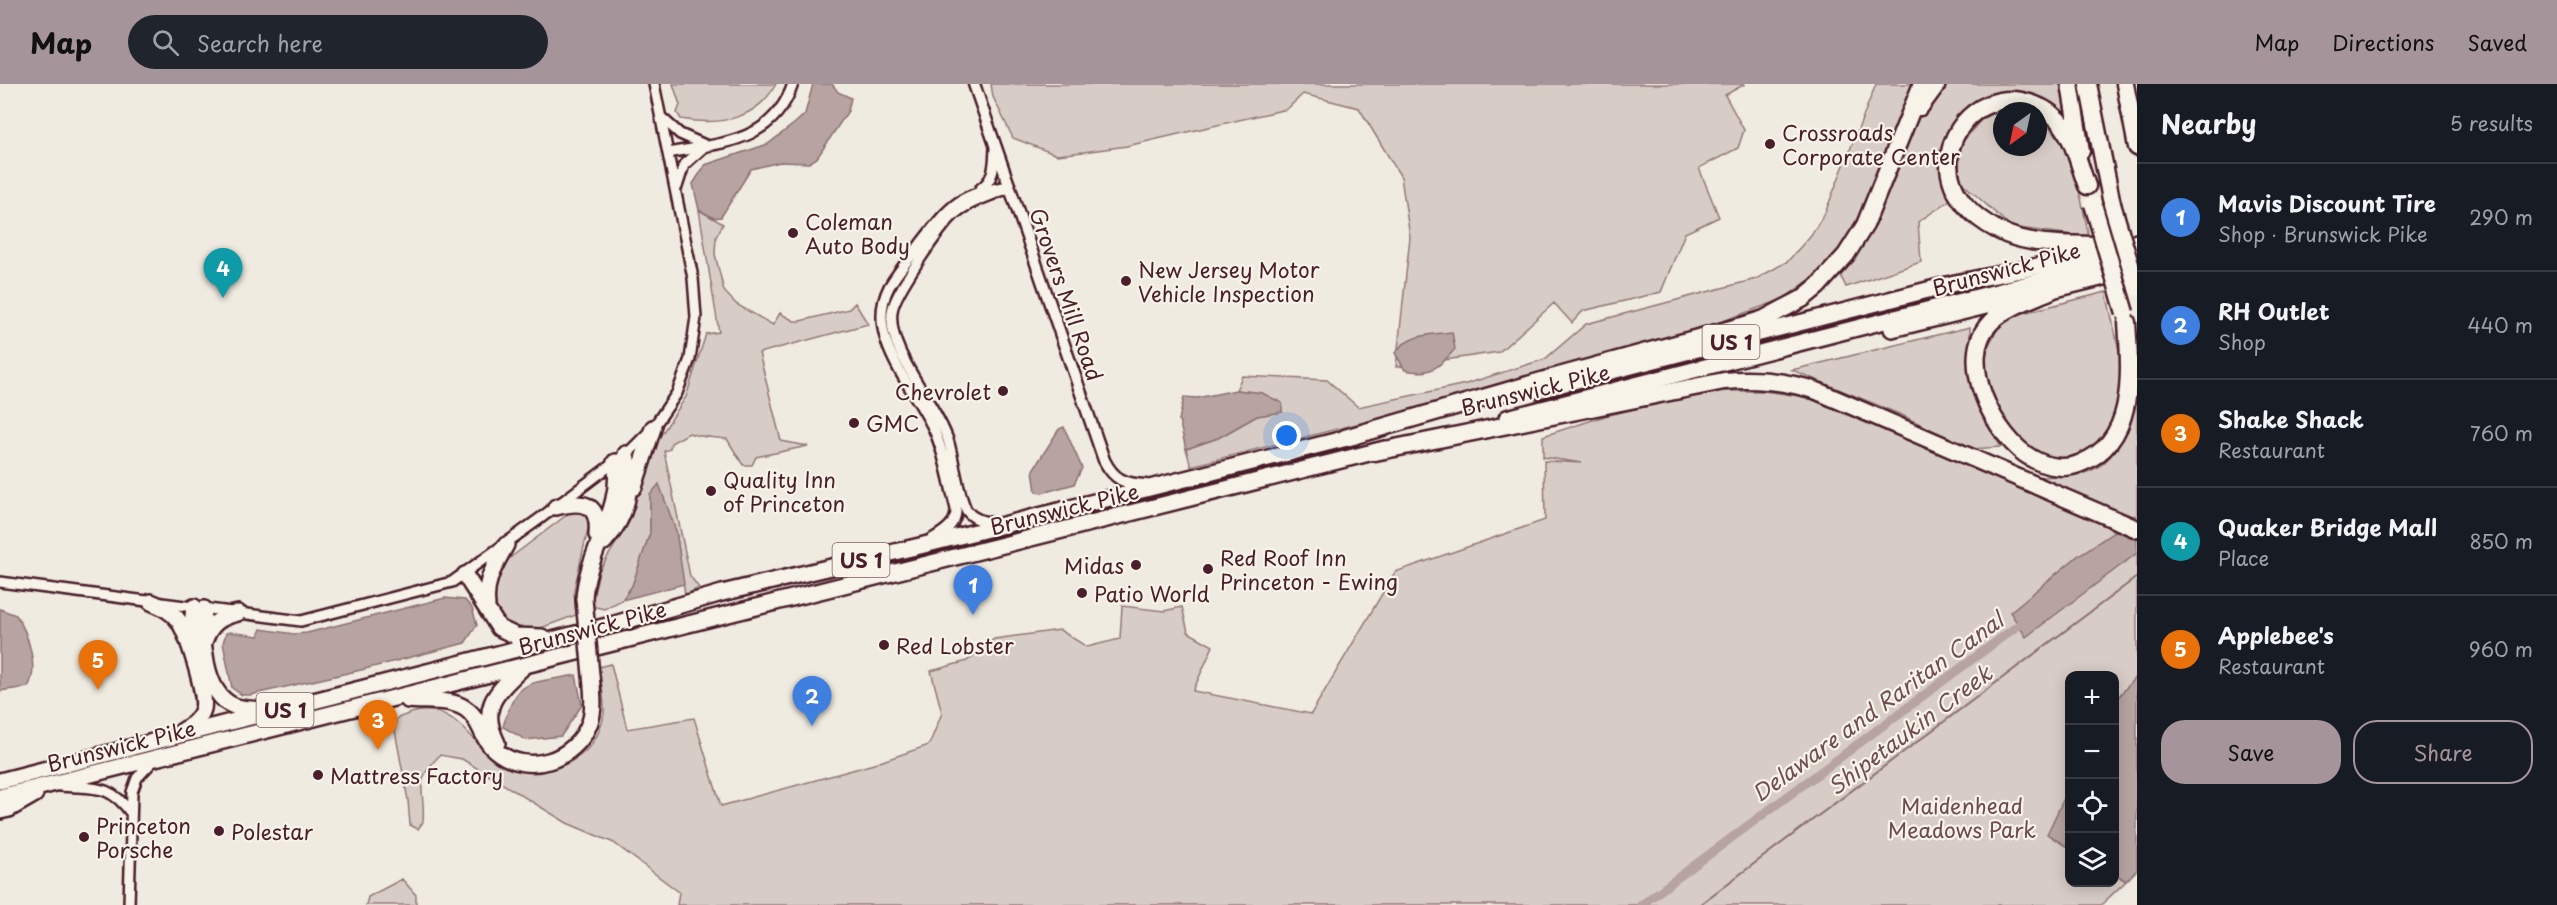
<!DOCTYPE html>
<meta charset="utf-8">
<style>
:root{--surface:#171b24;--page:#20242c;--text:#f1f3f6;--muted:#9ea1a6;--line:#363941;--accent:#a6949b}
body{margin:0;font-family:"Playpen Sans",sans-serif;background:var(--page);color:var(--text)}
.controls{position:absolute;right:18px;bottom:18px;display:grid;overflow:hidden;border-radius:12px;box-shadow:0 3px 15px #0003}
.controls button{width:54px;height:54px;display:grid;place-items:center;padding:0;border:0;border-bottom:2px solid var(--line);background:var(--surface);color:var(--text);font:30px sans-serif}
.compass{position:absolute;left:1993px;top:18px;width:54px;height:54px;border-radius:50%;background:var(--surface);box-shadow:0 3px 15px #0003;rotate:213deg}
.you{position:absolute;left:1287px;top:352px;width:21px;height:21px;margin:-15px;border:4px solid #fff;border-radius:50%;background:#1a73e8;box-shadow:0 0 0 9px #1a73e833}
.badge{display:grid;place-items:center;width:39px;height:39px;border-radius:50%;background:var(--accent);color:#fff;font-size:20px;font-weight:700}
.pin{position:absolute;translate:-50% -50px;filter:drop-shadow(0 2px 3px #0008)}
.pin::after{content:'';position:absolute;top:32px;width:21px;height:18px;background:inherit;clip-path:polygon(0 0,100% 0,50% 100%)}
.list{margin:0;padding:0;list-style:none}
h2{display:flex;justify-content:space-between;align-items:center;height:78px;margin:0;padding:0 24px;font-size:26px}
h2 small{font-size:20px;font-weight:400;color:var(--muted)}
.list li{display:grid;grid-template-columns:39px 1fr auto;gap:18px;align-items:center;box-sizing:border-box;height:108px;padding:0 24px;border-top:2px solid var(--line)}
.list b{display:block;font-size:22px;white-space:nowrap}
.list p{margin:0;font-size:20px;white-space:nowrap;color:var(--muted)}
.list em{font-size:20px;font-style:normal;color:var(--muted)}
.actions{display:flex;gap:12px;padding:18px 24px}
.actions a{flex:1;padding:14px 0;border:2px solid var(--accent);border-radius:24px;text-align:center;font-size:21px;color:var(--accent)}
.actions .main{background:var(--accent);color:#111}
.icon{flex:none;width:33px;height:33px;fill:none;stroke:currentColor;stroke-width:2;stroke-linecap:round;stroke-linejoin:round}
.map{position:relative;flex:none;width:2137px;height:821px;overflow:hidden}
header{display:flex;align-items:center;gap:36px;box-sizing:border-box;height:84px;padding:0 30px;background:var(--accent);color:#111}
header strong{font-size:28px}
nav{display:flex;gap:33px;margin-inline-start:auto;font-size:21px}
.search{width:420px;height:54px;background:var(--page);display:flex;align-items:center;gap:15px;box-sizing:border-box;padding:0 21px;border-radius:33px;color:var(--muted);font-size:22px}
main{display:flex}
aside{flex:1;background:var(--surface)}
.map>svg:first-child{display:block}
.green{fill:#d8cdc6;stroke:#917678;stroke-width:1.5}
.water{fill:#b7a4a2;stroke:#8b6f72;stroke-width:1.5}
.lines{fill:none;stroke-linecap:round;stroke-linejoin:round}
.stream{stroke:#8b6f72;stroke-width:2}
.canal{stroke:#b7a4a2;stroke-width:9}
.minor-casing{stroke:#4a1f2b;stroke-width:14}
.tertiary-casing{stroke:#4a1f2b;stroke-width:15}
.trunk-casing{stroke:#4a1f2b;stroke-width:20}
.motorway-casing{stroke:#4a1f2b;stroke-width:21}
.minor{stroke:#f7f3e8;stroke-width:9}
.tertiary{stroke:#f7f3e8;stroke-width:10}
.trunk{stroke:#f7f3e8;stroke-width:15}
.motorway{stroke:#f7f3e8;stroke-width:16}
.trunk-bridge-casing{stroke:#4a1f2b;stroke-width:20;stroke-linecap:butt}
.motorway-bridge-casing{stroke:#4a1f2b;stroke-width:21;stroke-linecap:butt}
.trunk-bridge{stroke:#f7f3e8;stroke-width:15}
.motorway-bridge{stroke:#f7f3e8;stroke-width:16}
.poi-dot{fill:#4a1f2b;stroke:#f7f3e8;stroke-width:2}
.labels{text-anchor:middle;dominant-baseline:central;stroke-width:4.5;stroke-linejoin:round;paint-order:stroke}
.shield{fill:#f7f3e8;stroke:#7e5f64;stroke-width:1.5}
.shield-label{font-size:20px;font-weight:bold;fill:#4a1f2b}
.poi-label{font-size:21px;fill:#4a1f2b;stroke:#f7f3e8;text-anchor:start}
.street-label{font-size:21px;fill:#4a1f2b;stroke:#f7f3e8}
.park-label{font-size:21px;fill:#6e4a52;stroke:#f7f3e8}
.water-label{font-size:22px;font-style:italic;fill:#704e55;stroke:#f7f3e8}
</style>
<header>
<strong>Map</strong>
<div class="search"><svg class="icon" aria-label="search" viewBox="0 0 24 24"><circle cx="10" cy="10" r="6"/><path d="M15 15l6 6"/></svg>Search here</div>
<nav><a>Map</a><a>Directions</a><a>Saved</a></nav>
</header>
<main>
<div class="map">
<svg width="2137" height="821" viewBox="0 0 2137 821">
<rect width="100%" height="100%" fill="#f0ebe0"/>
<filter id="ink" filterUnits="userSpaceOnUse"><feTurbulence type="fractalNoise" baseFrequency=".0167" numOctaves="2"/><feDisplacementMap in="SourceGraphic" scale="12" xChannelSelector="R" yChannelSelector="G"/><feConvolveMatrix kernelMatrix="1 2 1 2 8 2 1 2 1" color-interpolation-filters="sRGB"/></filter>
<g filter="url(#ink)">
<path class="green" d="M673,0H776C757,36 718,42 681,35L677,29L680,21Z
M991,0H1745L1725,11L1744,46L1738,64L1699,84L1719,133L1685,149L1661,208L1583,227L1572,239L1554,219L1499,268L1396,283L1410,153L1401,93L1359,24L1303,10L1287,25L1127,62L1083,68L1057,71L1013,54L993,13Z
M1876,0H2061L2067,33L1998,7L1957,31L1942,62L1949,117L1918,138L1921,178L1846,203L1834,178L1783,215L1687,250L1517,299L1191,382L1186,365L1218,354L1257,332L1282,328L1263,309L1236,306L1242,292L1327,296L1358,323L1466,300L1545,275L1586,240L1756,195L1788,177L1811,151L1825,129Z
M2018,23L2025,27H2002V63H2038V34C2075,56 2080,114 2089,153L2011,143L1959,96L1960,61L1985,31Z
M699,126L723,140L716,153L715,170L724,207L736,220L773,241L780,229L794,237H800L849,225L855,219L868,240L759,269L781,357L808,362L756,373L752,381H743L727,355C714,353 702,354 689,349L671,359L670,365L664,367L690,492L699,504L685,511L676,447L650,411V449L632,502L622,516L604,525L591,522L599,487L621,451L640,406L653,363L686,313L706,250L719,248Z
M2106,208L2122,280L2119,332L2095,365L2064,379L2034,373L2017,355L1988,308L1982,273L2004,234Z
M1970,243L1969,286L1978,324L2001,363L1970,365L1904,332L1792,286Z
M2137,297V432L2122,430L2037,393C2052,392 2069,393 2084,389C2123,379 2130,331 2137,297Z
M1711,307H1763L1807,313L2105,441L2115,449L2079,471L2011,528L2026,552L2137,469V591L2115,617L2114,592H2070L2069,704L2050,752L2069,764L2070,798H2114L2115,790L2126,797L2101,821H677L679,808L614,759L567,739L462,675L440,671C411,700 426,704 423,738L418,745L410,741L408,716L395,647L396,635C411,628 424,624 441,629C467,639 480,669 505,681C545,700 599,675 604,629C605,613 601,598 598,583L611,580L627,645L694,634L721,722L874,680L929,661L942,629L931,587L967,577L994,555L1060,546L1087,563L1120,555L1122,522L1164,527L1182,523L1188,548L1213,562L1193,607L1311,630L1395,488L1545,436L1544,377L1582,379L1543,373V352L1605,332Z
M572,427L583,428L590,436L574,506L576,531L527,549L504,543L492,526L494,490L502,480Z
M402,795L416,811V821H366L368,813Z"/>
<path class="water" d="M813,0H832L838,8L851,14L848,27L817,74L809,79L780,78L751,85L721,133L714,134L699,126L693,100L705,81L768,60L795,39L805,30Z
M1452,248L1455,265C1440,283 1430,292 1405,286L1395,269C1407,251 1431,250 1452,248Z
M1236,306L1262,309L1282,319V328L1257,332L1218,354L1186,365L1179,336L1184,313L1197,314Z
M1064,343L1082,384L1074,400L1042,409L1036,408L1033,386L1059,345Z
M659,400L676,447L684,500L622,516L632,502L650,449V411Z
M2137,433V469L2026,553L2010,528L2079,471Z
M445,514L465,516L472,524L477,541L465,559L361,586L250,611H242L232,604L223,559L226,549L230,548L258,552L261,545L294,550L307,549Z
M0,525L16,531C27,547 40,584 28,603L0,607Z
M576,591L582,621L561,652L526,656L503,643C516,593 530,600 576,591Z
M2137,591V786L2126,797L2115,790V617Z
M2069,704L2070,764H2069L2047,750Z"/>
<g class="lines">
<path class="stream" d="M1699,821L2137,493"/>
<path class="canal" d="M1641,821L2028,534"/>
<g class="minor-casing">
<path id="minor" d="M662,34L680,50L705,61
M668,69C721,59 773,59 793,0
M677,103L684,81L703,64
M980,105C995,95 994,81 995,64
M995,439C985,438 974,436 967,427C958,412 954,374 948,356C935,317 887,268 892,228C893,211 942,140 956,129C969,117 990,113 1005,105
M932,455C944,448 957,440 956,425C949,399 945,370 934,346C915,304 863,253 889,203C898,187 911,173 921,159C951,120 960,109 1010,102
M0,498L301,537L452,498L542,433L631,366L653,344L677,309L690,275L696,233L693,194L654,0
M60,702C95,705 109,699 131,729
M129,821L132,708L137,694L154,676"/>
</g>
<g class="tertiary-casing">
<path id="tertiary" d="M974,0L1104,376C1114,396 1125,400 1146,401"/>
</g>
<g class="trunk-casing">
<path id="trunk" d="M1892,245L2137,185
M1538,306L1955,199L2021,186L2137,158
M1507,334L2137,172
M634,403L653,344
M556,423C583,416 600,419 597,451
M604,458C627,434 634,401 626,370
M465,491L499,544L516,552L542,553
M584,515C586,468 625,423 615,378
M151,518C161,522 172,527 178,536C187,548 207,611 203,625C200,636 190,642 181,648
M487,521C484,497 495,481 506,461
M204,525C201,552 203,610 234,622C244,626 256,625 267,626
M204,558C210,540 220,533 238,529
M190,559L194,523
M408,616C426,618 451,614 466,625C481,635 481,655 495,666C527,693 576,677 590,638C594,627 593,614 592,602
M497,659C479,623 496,609 521,585
M0,697L611,541L722,509L924,461L1355,352
M0,713L1385,365
M0,727L9,725L35,710"/>
</g>
<g class="motorway-casing">
<path id="motorway" d="M2070,0L2081,67
M2088,0L2112,120
M2125,0L2137,63
M1920,23L1937,0
M2087,102C2079,81 2073,52 2058,36C2048,25 2036,20 2022,17C1975,8 1936,57 1953,101C1962,124 1984,140 2006,150C2041,164 2081,159 2118,162
M2052,206C2032,215 2006,223 1991,238C1954,274 1995,355 2033,375C2047,383 2066,386 2081,379C2137,357 2130,287 2127,238
M1345,354L1559,292L1742,242L1764,235L1802,215L1818,202L1846,171L1865,141L1922,0
M1375,368L1724,297C1757,294 1786,297 1817,307L2137,445"/>
</g>
<use href="#minor" class="minor"/>
<use href="#tertiary" class="tertiary"/>
<use href="#trunk" class="trunk"/>
<use href="#motorway" class="motorway"/>
<g class="trunk-bridge-casing">
<path id="trunk-bridge" d="M584,515L592,602"/>
</g>
<g class="motorway-bridge-casing">
<path id="motorway-bridge" d="M2093,120L2125,229
M2112,120L2137,204"/>
</g>
<use href="#trunk-bridge" class="trunk-bridge"/>
<use href="#motorway-bridge" class="motorway-bridge"/>
</g>
</g>
<g class="poi-dot">
<circle cx="1770" cy="60" r="6"/>
<circle cx="793" cy="149" r="6"/>
<circle cx="1126" cy="197" r="6"/>
<circle cx="1003" cy="307" r="6"/>
<circle cx="854" cy="339" r="6"/>
<circle cx="711" cy="407" r="6"/>
<circle cx="1136" cy="481" r="6"/>
<circle cx="1208" cy="485" r="6"/>
<circle cx="1082" cy="509" r="6"/>
<circle cx="884" cy="561" r="6"/>
<circle cx="318" cy="691" r="6"/>
<circle cx="219" cy="747" r="6"/>
<circle cx="84" cy="753" r="6"/>
</g>
<g class="labels">
<g class="shield">
<rect x="1702.5" y="241" width="57" height="34" rx="4.5"/>
<rect x="832.5" y="459" width="57" height="34" rx="4.5"/>
<rect x="256.5" y="609" width="57" height="34" rx="4.5"/>
</g>
<g class="shield-label">
<text x="1731" y="258">US 1</text>
<text x="861" y="476">US 1</text>
<text x="285" y="626">US 1</text>
</g>
<g class="poi-label">
<text x="1782" y="48">Crossroads<tspan x="1782" dy="24">Corporate Center</tspan></text>
<text x="805" y="137">Coleman<tspan x="805" dy="24">Auto Body</tspan></text>
<text x="1138" y="185">New Jersey Motor<tspan x="1138" dy="24">Vehicle Inspection</tspan></text>
<text x="991" y="307" text-anchor="end">Chevrolet</text>
<text x="866" y="339">GMC</text>
<text x="723" y="395">Quality Inn<tspan x="723" dy="24">of Princeton</tspan></text>
<text x="1220" y="473">Red Roof Inn<tspan x="1220" dy="24">Princeton - Ewing</tspan></text>
<text x="1124" y="481" text-anchor="end">Midas</text>
<text x="1094" y="509">Patio World</text>
<text x="896" y="561">Red Lobster</text>
<text x="330" y="691">Mattress Factory</text>
<text x="96" y="741">Princeton<tspan x="96" dy="24">Porsche</tspan></text>
<text x="231" y="747">Polestar</text>
</g>
<g class="street-label">
<text transform="translate(2006 184) rotate(-15)">Brunswick Pike</text>
<text transform="translate(1067 210) rotate(71)">Grovers Mill Road</text>
<text transform="translate(1535 305) rotate(-14)">Brunswick Pike</text>
<text transform="translate(1064 424) rotate(-14)">Brunswick Pike</text>
<text transform="translate(592 543) rotate(-15)">Brunswick Pike</text>
<text transform="translate(121 661) rotate(-14)">Brunswick Pike</text>
</g>
<g class="park-label">
<text x="1962" y="721">Maidenhead<tspan x="1962" dy="24">Meadows Park</tspan></text>
</g>
<g class="water-label">
<text transform="translate(1877 622) rotate(-36)">Delaware and Raritan Canal</text>
<text transform="translate(1909 645) rotate(-37)">Shipetaukin Creek</text>
</g>
</g>
</svg>
<div class="controls">
<button>+</button>
<button>−</button>
<button><svg class="icon" aria-label="locate" viewBox="0 0 24 24"><circle cx="12" cy="12" r="6"/><path d="M12 2v4M12 18v4M2 12h4M18 12h4"/></svg></button>
<button><svg class="icon" aria-label="layers" viewBox="0 0 24 24"><path d="M12 4l9 5-9 5-9-5zM3 14l9 5 9-5"/></svg></button>
</div>
<svg class="compass" viewBox="-18 -18 36 36"><path d="M0-13l5 13h-10z" fill="#e53935"/><path d="M0 13l5-13h-10z" fill="#9ea1a6"/></svg>
<div class="you"></div>
<div class="pin badge" style="left:973px;top:531px;background:#3f7fe0">1</div>
<div class="pin badge" style="left:812px;top:642px;background:#3f7fe0">2</div>
<div class="pin badge" style="left:378px;top:666px;background:#e8710a">3</div>
<div class="pin badge" style="left:223px;top:214px;background:#0f9aa8">4</div>
<div class="pin badge" style="left:98px;top:606px;background:#e8710a">5</div>
</div>
<aside>
<h2>Nearby<small>5 results</small></h2>
<ul class="list">
<li><span class="badge" style="background:#3f7fe0">1</span><div><b>Mavis Discount Tire</b><p>Shop · Brunswick Pike</p></div><em>290 m</em></li>
<li><span class="badge" style="background:#3f7fe0">2</span><div><b>RH Outlet</b><p>Shop</p></div><em>440 m</em></li>
<li><span class="badge" style="background:#e8710a">3</span><div><b>Shake Shack</b><p>Restaurant</p></div><em>760 m</em></li>
<li><span class="badge" style="background:#0f9aa8">4</span><div><b>Quaker Bridge Mall</b><p>Place</p></div><em>850 m</em></li>
<li><span class="badge" style="background:#e8710a">5</span><div><b>Applebee's</b><p>Restaurant</p></div><em>960 m</em></li>
</ul>
<div class="actions"><a class="main">Save</a><a>Share</a></div>
</aside>
</main>
